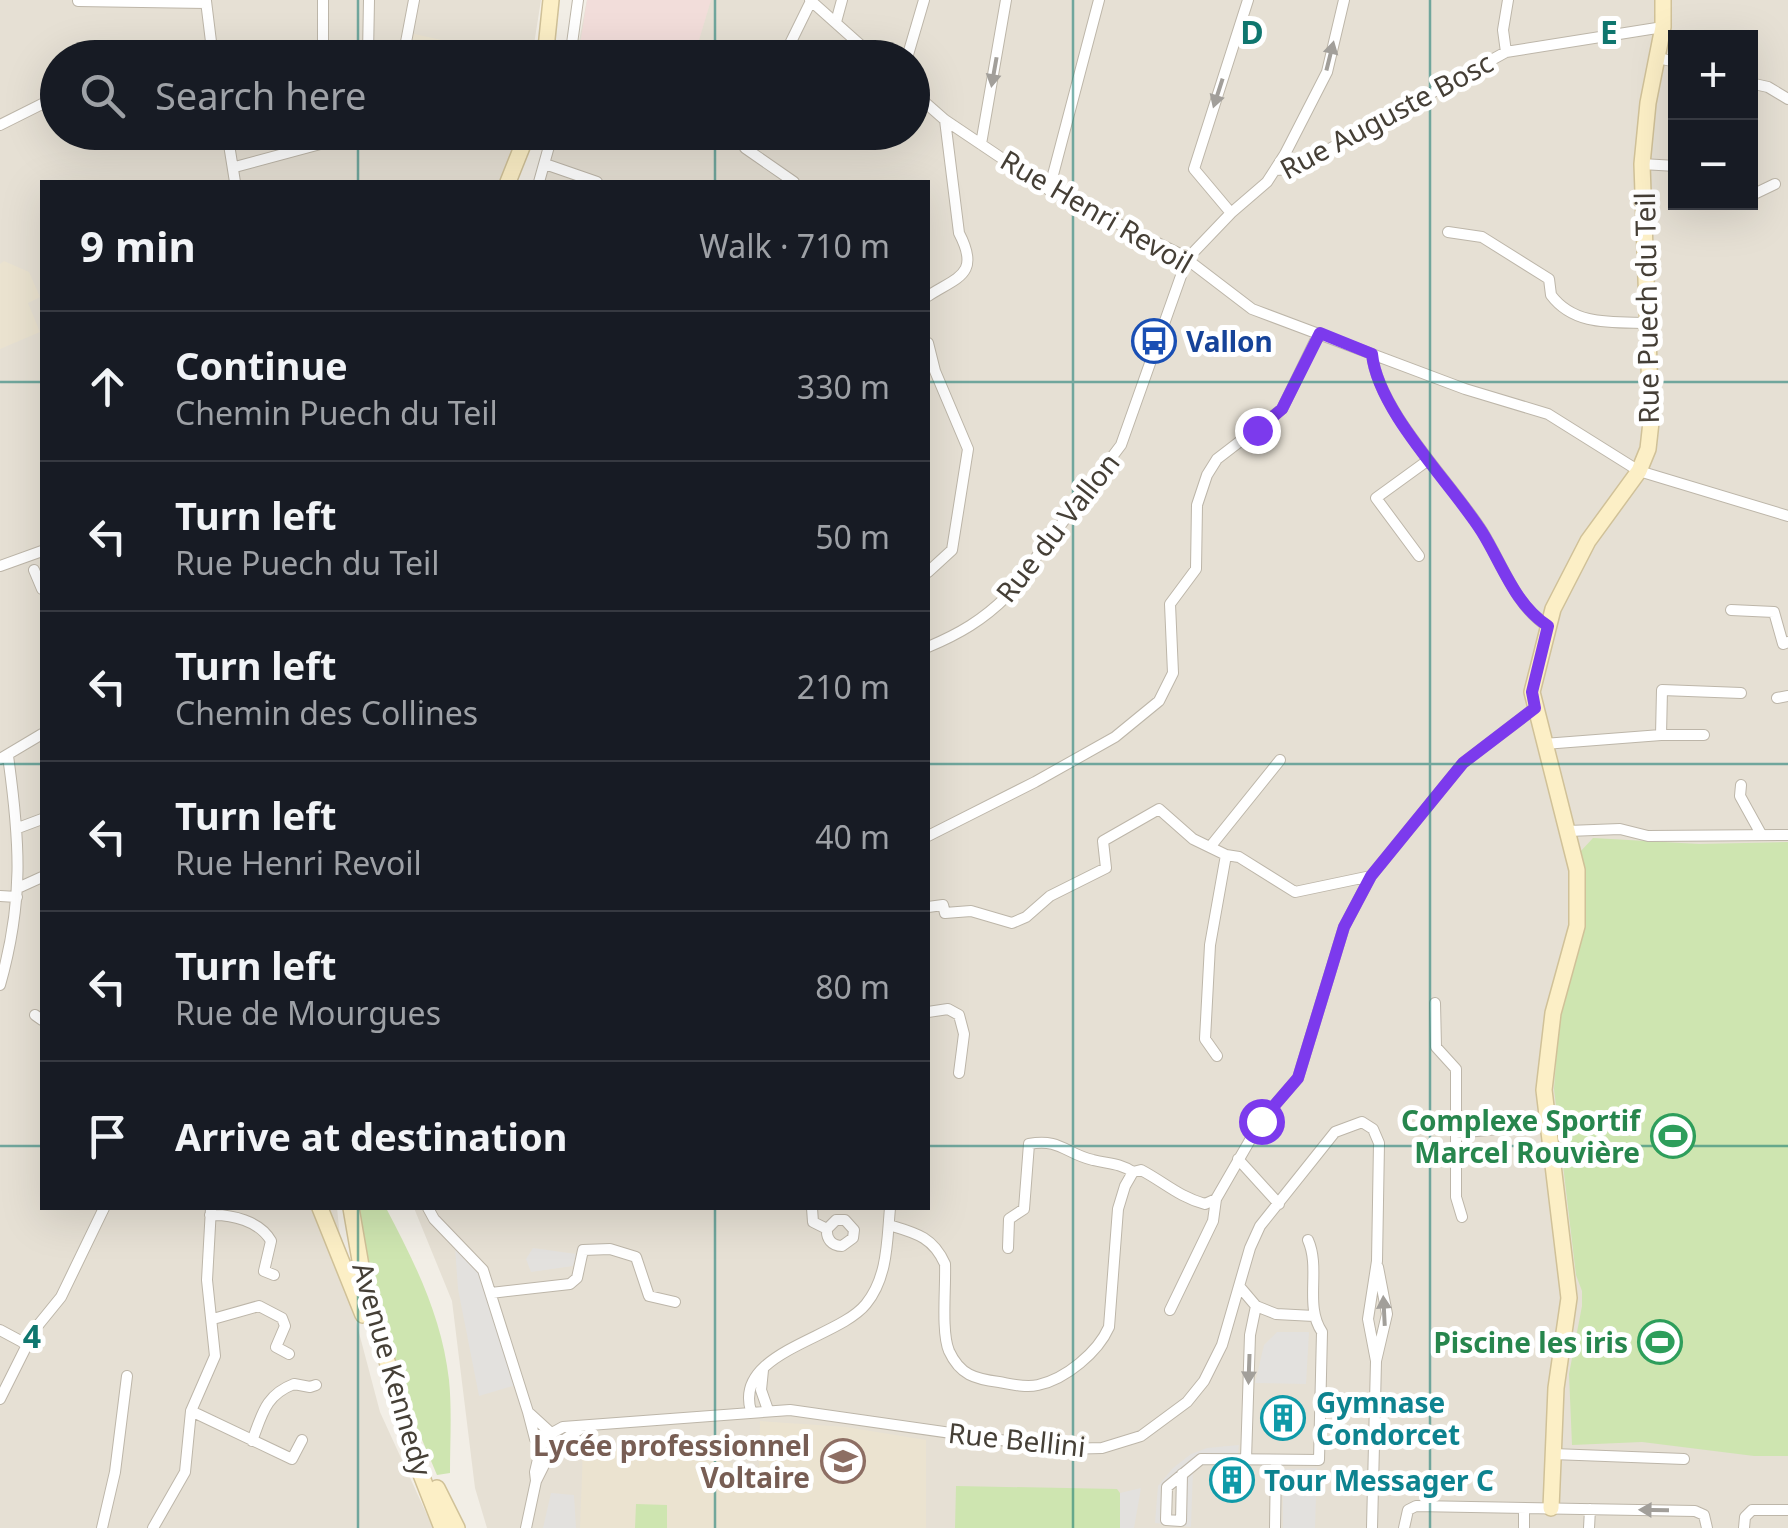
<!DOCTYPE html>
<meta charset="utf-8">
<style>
:root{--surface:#171b24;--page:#20242c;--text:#f1f3f6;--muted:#9ea1a6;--line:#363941}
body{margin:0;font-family:"Noto Sans",sans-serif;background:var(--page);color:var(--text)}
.controls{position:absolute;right:30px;top:30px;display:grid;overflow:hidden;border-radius:0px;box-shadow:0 10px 40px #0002}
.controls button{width:90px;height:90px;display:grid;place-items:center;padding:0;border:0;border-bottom:2px solid var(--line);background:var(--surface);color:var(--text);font:50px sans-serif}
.stop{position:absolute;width:30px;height:30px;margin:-22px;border:8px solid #7c3aed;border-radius:50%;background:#fff}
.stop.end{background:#7c3aed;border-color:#fff;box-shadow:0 2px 10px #0008}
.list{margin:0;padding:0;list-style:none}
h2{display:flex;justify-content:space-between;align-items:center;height:130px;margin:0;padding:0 40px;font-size:42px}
h2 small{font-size:32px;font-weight:400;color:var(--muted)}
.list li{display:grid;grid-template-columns:65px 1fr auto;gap:30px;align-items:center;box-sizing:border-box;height:150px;padding:0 40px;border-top:2px solid var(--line)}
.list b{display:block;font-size:38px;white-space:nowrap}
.list p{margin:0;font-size:32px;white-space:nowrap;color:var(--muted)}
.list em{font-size:32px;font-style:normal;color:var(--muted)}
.icon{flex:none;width:55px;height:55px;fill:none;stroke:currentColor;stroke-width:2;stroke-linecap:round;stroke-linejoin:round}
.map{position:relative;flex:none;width:1788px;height:1528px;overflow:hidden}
.search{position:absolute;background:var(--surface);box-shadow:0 10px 40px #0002;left:40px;top:40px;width:890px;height:110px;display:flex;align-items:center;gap:25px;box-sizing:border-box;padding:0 35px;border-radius:55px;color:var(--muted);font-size:38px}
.panel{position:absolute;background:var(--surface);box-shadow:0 10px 40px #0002;left:40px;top:180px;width:890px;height:1030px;border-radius:0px}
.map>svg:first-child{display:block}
.residential{fill:#e6e0d4;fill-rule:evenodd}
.education{fill:#ebe3d0}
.medical{fill:#f2ddda}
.green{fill:#cee5b0}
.parking{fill:#e3e1de}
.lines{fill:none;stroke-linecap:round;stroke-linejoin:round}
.street-casing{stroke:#bdb6a9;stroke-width:12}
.secondary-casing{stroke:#d0c198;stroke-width:18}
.street{stroke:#fff;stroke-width:10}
.secondary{stroke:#fcefc6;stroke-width:15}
.oneway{fill:#a29f9a}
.route{stroke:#7c3aed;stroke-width:12}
.grid{fill:none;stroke:#0f766e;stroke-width:2.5;stroke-opacity:0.55}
.labels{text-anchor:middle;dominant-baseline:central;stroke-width:10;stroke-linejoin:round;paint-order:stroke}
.street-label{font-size:28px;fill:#453f36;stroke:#fff}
.transit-label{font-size:28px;font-weight:bold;fill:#164399;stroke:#fff;text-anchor:start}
.leisure-label{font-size:28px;font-weight:bold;fill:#27864d;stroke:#fff;text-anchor:end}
.culture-label{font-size:28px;font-weight:bold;fill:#0d838f;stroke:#fff;text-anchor:start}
.education-label{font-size:28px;font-weight:bold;fill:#785e54;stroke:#fff;text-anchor:end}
.grid-label{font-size:32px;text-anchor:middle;font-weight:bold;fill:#0f766e;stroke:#fff;stroke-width:10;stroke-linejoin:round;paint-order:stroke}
</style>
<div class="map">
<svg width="1788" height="1528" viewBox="0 0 1788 1528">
<rect width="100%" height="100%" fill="#f2eee6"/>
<path class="residential" d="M0,0H541L532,57L58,58V132L521,133L500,182H42V1208H337L344,1276L380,1412L433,1528H0Z
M587,0H1788V1528H487L475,1488L452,1301L414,1208H928V182H537L562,133L912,132V58L576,57ZM1676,38H1750V202H1676Z"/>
<path class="education" d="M410,33L482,49L478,57L404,58Z
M4,261L29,272L40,297L28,303L40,332L0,349V264Z
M760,1421L846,1427L926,1440V1528H580L583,1448L706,1451L738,1466L759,1480Z"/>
<path class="medical" d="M587,0H711L694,57H578Z"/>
<path class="green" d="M1593,838L1699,844L1788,842V1456H1754L1642,1442L1572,1445L1569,1374L1582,1306V1291L1576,1275L1554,1089L1559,1020L1583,936L1584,896L1580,852Z
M357,1208H386C415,1263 442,1317 449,1380C452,1410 450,1442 450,1473L437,1475L398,1383L371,1291Z
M956,1486L1117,1489L1120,1493V1528H955Z
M636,1504L667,1505V1528H635Z"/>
<path class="parking" d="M455,1247L484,1279L516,1385L479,1396L458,1289Z
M533,1248L576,1254L573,1266L531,1272L526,1259Z
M1277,1332H1309L1306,1384L1255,1383L1264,1345Z
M1239,1445L1238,1453L1209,1454L1194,1458L1164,1487L1161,1522L1183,1523L1185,1474L1193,1469L1191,1527L1155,1523L1158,1486L1173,1468L1191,1454L1207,1448Z
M1317,1468L1315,1528H1283V1469Z
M1141,1488L1134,1528H1120V1493Z
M551,1493L574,1495L576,1528H543Z"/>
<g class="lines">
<g class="street-casing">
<path id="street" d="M810,0L875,58
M78,1L206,3
M206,1L213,58
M836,22L842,0
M323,50V0
M1506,52L1503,30L1508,0
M368,54L369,0
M403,58L414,0
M570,58L578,0
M783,58L811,1
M907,58L924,0
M1658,58L1676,62
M1750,83L1768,87L1788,99
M912,91L945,120L1049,190L1180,254L1252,309L1465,389L1548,414L1639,471L1788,516
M0,125L58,96
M227,132L235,182
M745,132V148L794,182
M981,144L1006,0
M545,164L597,182
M1642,164L1676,166
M235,167L365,132
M1275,170L1293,169L1506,52L1663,27
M539,182L553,132
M1049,190L1099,0
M1750,196L1775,184
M1231,213L1194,169L1248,0
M1448,232L1482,237L1549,279L1551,295C1574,326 1612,322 1647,323
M928,296C957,277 981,275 959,233L945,120
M928,343L935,371L968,449L952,550L928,572
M1372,355C1379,412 1451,482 1482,531C1502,563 1515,605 1547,626
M1419,556L1376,498L1427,461
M0,566L42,551
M34,570L42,589
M1731,610L1774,612L1783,644L1788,642
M928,647C959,634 983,620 1007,596L1121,445L1187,259L1231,213L1267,182L1285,154L1327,72L1344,0
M1777,698L1788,696
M1661,735L1662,690L1741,693
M1544,744L1661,735H1704
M0,759L42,734
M1741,785L1740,796L1761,834
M18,828L42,819
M1568,831L1620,829L1648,836L1788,835
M928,836L1035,782L1115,737L1159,701L1173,673L1170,604L1196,569L1197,505L1207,475L1217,459L1282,409L1319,333
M1210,847L1280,760
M20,887L42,877
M0,896L17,897
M928,907L943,905L945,913L971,911L1012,923L1026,917L1050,896L1106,868L1103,841L1159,809L1193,839L1226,855L1239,857L1295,892L1371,876
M0,985C24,900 20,842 8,756
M1435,1003L1436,1047L1456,1069V1197L1462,1217
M928,1012L948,1009L959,1015L964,1034L959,1073
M35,1015L42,1020
M1217,1056L1205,1039L1210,945L1226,855
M1456,1133L1548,1124
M1238,1159L1279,1204
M428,1208L434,1219L483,1270L528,1412L535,1439L543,1441
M812,1208L813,1222L827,1229C826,1239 832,1246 842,1246L853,1238L854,1230L845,1220H836L827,1229
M210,1215C231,1214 260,1221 271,1241L264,1271L274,1275
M889,1225C916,1233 933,1237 945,1264C946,1286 941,1332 949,1351C960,1375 975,1379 999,1382C1011,1384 1025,1388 1038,1385C1066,1379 1098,1352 1109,1327L1118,1209L1125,1186L1133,1172
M1008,1248L1009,1219L1024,1209L1029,1144C1060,1138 1066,1154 1093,1160C1109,1164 1119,1163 1133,1172L1141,1170C1164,1182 1179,1197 1205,1204L1216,1199L1261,1121L1298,1078L1344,927L1371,876L1463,763L1535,708
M1239,1286L1256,1306L1250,1335L1246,1459
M491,1293L570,1284L577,1278L583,1250L610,1249L636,1257L649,1296L675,1302
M1256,1306L1276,1314L1314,1316
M1170,1310L1213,1221L1216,1199
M213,1319L259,1306L282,1318L285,1326L276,1347L289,1354
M0,1330L28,1345
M763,1370L761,1390L768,1410
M0,1399L35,1329L61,1297L104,1208
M191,1411L292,1459L302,1440
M751,1411C733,1352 838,1339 866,1304C888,1277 887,1240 890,1208
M528,1412L551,1433
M252,1441C262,1415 265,1395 294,1384L310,1387L316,1385
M558,1444L583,1427
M1553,1454L1684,1459
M1182,1474L1181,1521L1166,1520L1167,1487L1201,1459L1319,1460L1322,1332C1304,1306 1321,1269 1308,1240
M536,1481L535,1472L543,1438L563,1427L790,1410L1063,1449L1102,1448L1141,1436L1187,1402L1204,1381L1222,1345L1250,1248L1260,1226L1335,1132L1362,1122L1373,1129L1379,1143L1377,1261L1368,1319L1376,1361
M102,1528L115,1472L127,1376
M153,1528L185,1472L191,1411L215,1356L207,1280L211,1208
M526,1528L536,1481L552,1449
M1275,1528L1276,1460
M1372,1528L1376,1361L1387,1314L1378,1267
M1404,1528L1408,1510L1416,1506L1695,1511L1704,1515L1707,1528
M1524,1528V1508
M1589,1528L1590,1509
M1744,1528L1745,1517L1752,1510H1788"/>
</g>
<g class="secondary-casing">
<path id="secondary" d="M545,58L551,0
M508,182L528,132
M320,1208L363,1315
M351,1208L366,1295L406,1421L409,1444L442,1528
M437,1488L457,1528
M1551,1508L1556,1388L1569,1298L1544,1090L1553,1013L1577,926V870L1532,692L1553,609L1588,541L1639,471L1648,449L1651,422L1642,164L1648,103L1663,27V0"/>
</g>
<use href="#street" class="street"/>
<use href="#secondary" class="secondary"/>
</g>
<defs><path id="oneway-solid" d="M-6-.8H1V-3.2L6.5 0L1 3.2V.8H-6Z" transform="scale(2.5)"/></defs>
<g class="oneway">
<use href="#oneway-solid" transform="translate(1330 56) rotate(-76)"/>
<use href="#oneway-solid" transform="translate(994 72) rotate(100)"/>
<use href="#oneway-solid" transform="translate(1218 93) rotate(108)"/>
<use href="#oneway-solid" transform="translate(1384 1311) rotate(-93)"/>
<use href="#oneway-solid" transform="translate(1249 1369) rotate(92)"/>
<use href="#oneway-solid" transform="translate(1654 1510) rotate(-179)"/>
</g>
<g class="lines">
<path class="route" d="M1257,430L1282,409L1320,333L1372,354C1378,412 1451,483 1482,532C1502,564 1515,605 1548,626L1532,692L1535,708L1463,763L1371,876L1344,927L1298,1078L1261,1121"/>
</g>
<path class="grid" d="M358,0V58M715,0V58M1073,0V1528M1430,0V1528M358,132V182M715,132V182M0,382H42M928,382H1788M0,764H42M928,764H1788M0,1146H42M928,1146H1788M358,1208V1528M715,1208V1528"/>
<defs>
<g id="bus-ring" transform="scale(2.25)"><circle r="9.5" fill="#fff" stroke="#1a4fb4" stroke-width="1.5"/><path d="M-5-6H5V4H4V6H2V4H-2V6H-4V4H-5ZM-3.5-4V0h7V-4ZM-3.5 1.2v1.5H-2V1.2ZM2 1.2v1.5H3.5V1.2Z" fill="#1a4fb4"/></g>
<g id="stadium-ring" transform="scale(2.25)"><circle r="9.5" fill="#fff" stroke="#2e9e5b" stroke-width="1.5"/><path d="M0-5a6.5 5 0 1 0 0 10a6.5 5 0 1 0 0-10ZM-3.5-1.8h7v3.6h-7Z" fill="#2e9e5b"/></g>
<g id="building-ring" transform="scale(2.25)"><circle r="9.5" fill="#fff" stroke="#0f9aa8" stroke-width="1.5"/><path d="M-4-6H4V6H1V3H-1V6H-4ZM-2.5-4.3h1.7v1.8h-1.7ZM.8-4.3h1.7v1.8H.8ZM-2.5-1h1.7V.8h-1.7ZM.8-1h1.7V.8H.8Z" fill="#0f9aa8"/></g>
<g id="school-ring" transform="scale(2.25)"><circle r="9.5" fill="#fff" stroke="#8d6e63" stroke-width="1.5"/><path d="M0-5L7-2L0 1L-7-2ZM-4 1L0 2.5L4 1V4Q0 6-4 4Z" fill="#8d6e63"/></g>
</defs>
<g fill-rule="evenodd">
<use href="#bus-ring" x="1154" y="341"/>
<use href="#stadium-ring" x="1673" y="1136"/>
<use href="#stadium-ring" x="1660" y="1342"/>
<use href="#building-ring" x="1283" y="1418"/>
<use href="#school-ring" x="843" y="1461"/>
<use href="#building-ring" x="1232" y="1480"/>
</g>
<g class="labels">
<g class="street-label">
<text transform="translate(1386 115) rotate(-28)">Rue Auguste Bosc</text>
<text transform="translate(1097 211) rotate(30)">Rue Henri Revoil</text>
<text transform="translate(1646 308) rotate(-91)">Rue Puech du Teil</text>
<text transform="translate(1057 527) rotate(-52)">Rue du Vallon</text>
<text transform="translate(393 1369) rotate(74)">Avenue Kennedy</text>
<text transform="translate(1017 1439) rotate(6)">Rue Bellini</text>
</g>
<g class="transit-label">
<text x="1186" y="341">Vallon</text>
</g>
<g class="leisure-label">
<text x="1640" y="1120">Complexe Sportif<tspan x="1640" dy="32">Marcel Rouvière</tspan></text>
<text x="1628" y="1342">Piscine les iris</text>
</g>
<g class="culture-label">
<text x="1316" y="1402">Gymnase<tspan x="1316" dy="32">Condorcet</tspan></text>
<text x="1264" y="1480">Tour Messager C</text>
</g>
<g class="education-label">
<text x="810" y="1445">Lycée professionnel<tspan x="810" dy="32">Voltaire</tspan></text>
</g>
</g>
<g class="grid-label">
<text x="1252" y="44">D</text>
<text x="1609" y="44">E</text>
<text x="32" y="1348">4</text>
</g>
</svg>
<div class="controls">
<button>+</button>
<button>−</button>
</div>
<div class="stop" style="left:1261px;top:1121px"></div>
<div class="stop end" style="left:1257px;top:430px"></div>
<div class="search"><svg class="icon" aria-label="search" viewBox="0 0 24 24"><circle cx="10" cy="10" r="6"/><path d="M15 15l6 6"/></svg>Search here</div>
<section class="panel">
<h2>9 min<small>Walk · 710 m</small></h2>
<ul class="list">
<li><svg class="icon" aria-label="ahead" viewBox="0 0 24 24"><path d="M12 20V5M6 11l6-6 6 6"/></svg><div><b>Continue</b><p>Chemin Puech du Teil</p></div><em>330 m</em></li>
<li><svg class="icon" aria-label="left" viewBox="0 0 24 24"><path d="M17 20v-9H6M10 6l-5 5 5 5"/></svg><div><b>Turn left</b><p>Rue Puech du Teil</p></div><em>50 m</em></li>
<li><svg class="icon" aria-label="left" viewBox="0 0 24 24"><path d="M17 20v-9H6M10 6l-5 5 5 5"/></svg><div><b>Turn left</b><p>Chemin des Collines</p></div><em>210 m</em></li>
<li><svg class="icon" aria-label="left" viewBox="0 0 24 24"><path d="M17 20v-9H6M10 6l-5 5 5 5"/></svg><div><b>Turn left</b><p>Rue Henri Revoil</p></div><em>40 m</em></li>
<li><svg class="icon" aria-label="left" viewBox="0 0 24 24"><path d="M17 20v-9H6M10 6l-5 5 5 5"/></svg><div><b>Turn left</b><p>Rue de Mourgues</p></div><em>80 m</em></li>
<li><svg class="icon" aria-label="arrive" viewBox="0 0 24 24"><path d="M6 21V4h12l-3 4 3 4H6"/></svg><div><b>Arrive at destination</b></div></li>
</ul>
</section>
</div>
